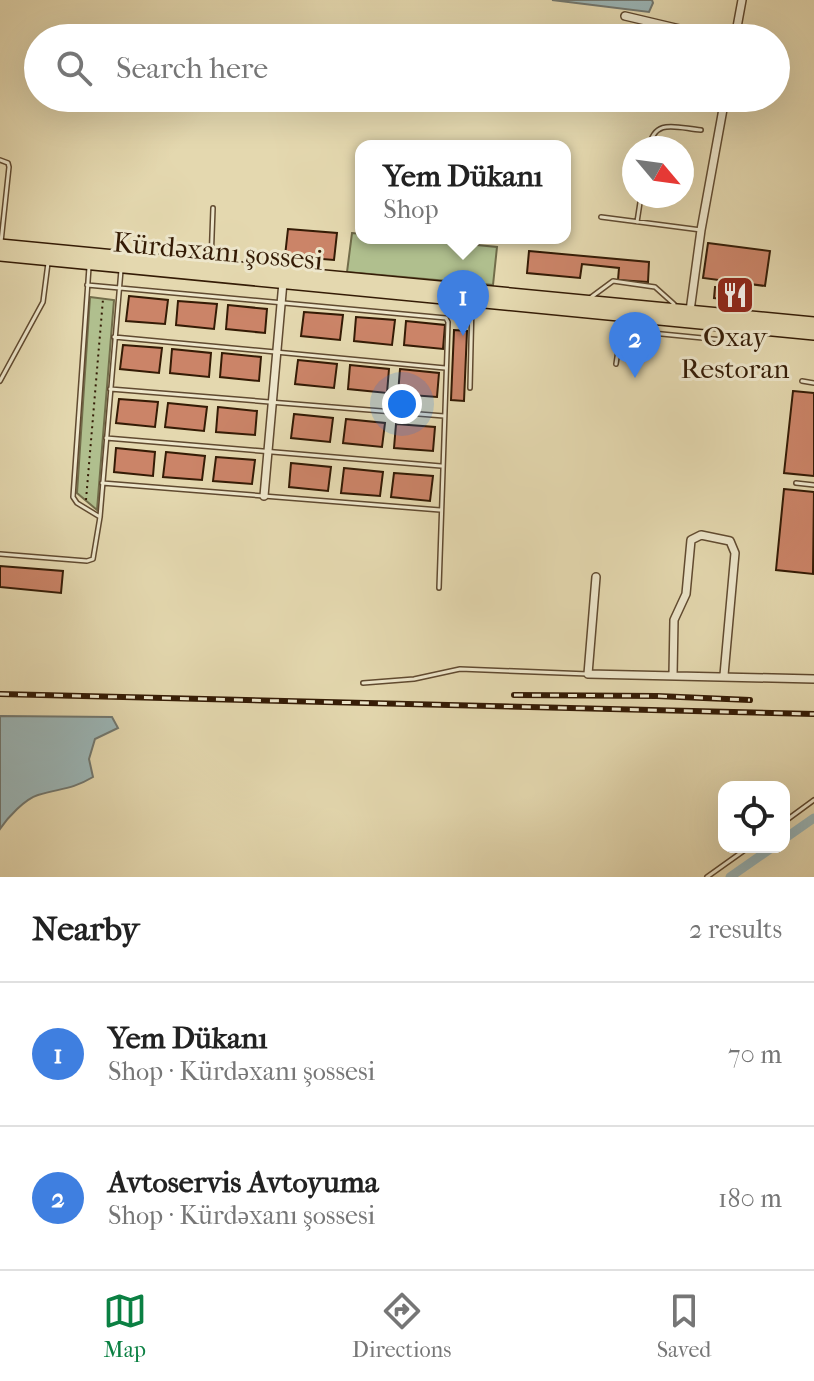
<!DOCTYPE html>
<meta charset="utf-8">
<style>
:root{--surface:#fff;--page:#f6f6f6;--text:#222;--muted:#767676;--line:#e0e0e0;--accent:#0b8043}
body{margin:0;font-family:"IM FELL French Canon",serif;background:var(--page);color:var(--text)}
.controls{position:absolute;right:24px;bottom:24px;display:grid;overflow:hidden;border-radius:16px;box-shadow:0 8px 32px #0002}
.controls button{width:72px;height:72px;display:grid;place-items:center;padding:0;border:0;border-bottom:2px solid var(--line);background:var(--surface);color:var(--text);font:40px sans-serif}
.compass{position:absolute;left:622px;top:136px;width:72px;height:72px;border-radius:50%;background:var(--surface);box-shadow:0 8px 32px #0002;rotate:119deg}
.you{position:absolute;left:402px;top:404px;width:28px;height:28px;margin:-20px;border:6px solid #fff;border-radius:50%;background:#1a73e8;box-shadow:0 0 0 12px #1a73e833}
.badge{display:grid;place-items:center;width:52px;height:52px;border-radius:50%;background:var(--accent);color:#fff;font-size:26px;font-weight:700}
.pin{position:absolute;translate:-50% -66px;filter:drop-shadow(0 2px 4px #0008)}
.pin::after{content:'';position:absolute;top:42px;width:28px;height:24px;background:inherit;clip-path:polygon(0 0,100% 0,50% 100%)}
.popup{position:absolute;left:355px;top:140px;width:216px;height:104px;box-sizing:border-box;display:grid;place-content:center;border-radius:16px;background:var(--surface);filter:drop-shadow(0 2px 6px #0005);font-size:26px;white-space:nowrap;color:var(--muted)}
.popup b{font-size:30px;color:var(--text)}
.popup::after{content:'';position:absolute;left:50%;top:100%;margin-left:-16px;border:16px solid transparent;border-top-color:var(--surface)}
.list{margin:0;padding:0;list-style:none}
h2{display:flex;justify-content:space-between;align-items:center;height:104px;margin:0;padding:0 32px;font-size:34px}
h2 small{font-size:26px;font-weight:400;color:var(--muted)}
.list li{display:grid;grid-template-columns:52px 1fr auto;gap:24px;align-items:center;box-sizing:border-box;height:144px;padding:0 32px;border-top:2px solid var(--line)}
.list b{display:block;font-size:30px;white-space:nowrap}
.list p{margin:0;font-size:26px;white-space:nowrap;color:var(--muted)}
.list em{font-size:26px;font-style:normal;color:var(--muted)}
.icon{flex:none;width:44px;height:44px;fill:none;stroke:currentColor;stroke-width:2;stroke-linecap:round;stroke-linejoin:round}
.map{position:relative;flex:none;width:814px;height:877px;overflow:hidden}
.search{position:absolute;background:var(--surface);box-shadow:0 8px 32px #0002;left:24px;right:24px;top:24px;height:88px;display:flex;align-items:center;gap:20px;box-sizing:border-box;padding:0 28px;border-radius:44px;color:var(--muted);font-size:30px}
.sheet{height:392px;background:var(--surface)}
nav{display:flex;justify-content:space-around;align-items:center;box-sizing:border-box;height:112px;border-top:2px solid var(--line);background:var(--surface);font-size:22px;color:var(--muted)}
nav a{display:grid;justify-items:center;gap:4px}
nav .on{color:var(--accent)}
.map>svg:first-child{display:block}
.green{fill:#b0bf8e;stroke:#726d4a;stroke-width:2}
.water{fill:#9bb6b7;stroke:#727870;stroke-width:2}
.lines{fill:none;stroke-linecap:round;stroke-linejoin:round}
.canal{stroke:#9bb6b7;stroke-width:9}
.building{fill:#cb8468;stroke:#341b05;stroke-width:2}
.lane-casing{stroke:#604a30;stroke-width:6}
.street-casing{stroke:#604a30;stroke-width:10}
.primary-casing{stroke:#341b05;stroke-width:14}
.path{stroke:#341b05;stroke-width:2;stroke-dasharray:2 4;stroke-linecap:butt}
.lane{stroke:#ede6cb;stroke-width:3}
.street{stroke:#ede6cb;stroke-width:7}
.primary{stroke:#e4d8af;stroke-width:11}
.rail-casing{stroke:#341b05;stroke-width:6}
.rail{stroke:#ede6cb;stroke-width:3;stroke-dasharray:9;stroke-linecap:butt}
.labels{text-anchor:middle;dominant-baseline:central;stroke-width:6;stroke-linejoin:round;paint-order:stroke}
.street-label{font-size:28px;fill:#341b05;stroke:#ede6cb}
.poi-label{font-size:28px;fill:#341b05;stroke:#ede6cb}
</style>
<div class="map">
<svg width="814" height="877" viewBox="0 0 814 877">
<rect width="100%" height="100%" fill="#e4d8af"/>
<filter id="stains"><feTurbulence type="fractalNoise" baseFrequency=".0025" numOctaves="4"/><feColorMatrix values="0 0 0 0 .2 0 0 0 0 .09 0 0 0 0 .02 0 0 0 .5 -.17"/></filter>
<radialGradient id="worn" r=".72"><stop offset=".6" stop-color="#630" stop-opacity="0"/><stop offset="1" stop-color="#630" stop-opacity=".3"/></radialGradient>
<path class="green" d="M352,233L361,234V238H405L497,247L493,285L347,272Z
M90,297L114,300L97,510L77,493Z"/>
<path class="water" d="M552,0H652L653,3L649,12Z
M0,716L112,717L118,728L95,739L89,759L93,777C71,790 61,788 38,795C25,799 8,817 0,829Z"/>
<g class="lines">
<path class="canal" d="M784,839L814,818
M730,877L773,847"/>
</g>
<path class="building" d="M288,229L337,233L334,260L285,256Z
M708,243L770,251L765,286L703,278Z
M529,251L649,262L648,282L618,280L619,268L582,264L580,278L527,273Z
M715,287L753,291L752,302L714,298Z
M129,296L168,300L165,324L126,321Z
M178,301L217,304L214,329L176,325Z
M228,305L267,309L265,333L226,329Z
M304,312L343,315L340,340L301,336Z
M356,317L395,320L392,345L354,341Z
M406,321L445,325L443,349L404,345Z
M454,330L467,331L464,401L451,400Z
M123,345L162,348L159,373L120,369Z
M172,349L211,353L209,377L170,373Z
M222,353L261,357L259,381L220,377Z
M298,360L337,364L334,388L295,384Z
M350,365L389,369L387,393L348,389Z
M400,369L439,373L437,397L398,394Z
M793,391L814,393V476L784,473Z
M119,399L158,402L155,427L116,423Z
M168,403L207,407L204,431L165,427Z
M218,407L257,411L255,435L216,432Z
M294,414L333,418L330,442L291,438Z
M346,419L385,423L382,447L343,443Z
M396,424L435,427L433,451L394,448Z
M116,448L155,452L153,476L114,472Z
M166,452L205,456L202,480L163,477Z
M216,457L255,460L252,484L213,481Z
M291,463L331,467L328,491L289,487Z
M344,468L383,472L380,496L341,493Z
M394,473L433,476L430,501L391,497Z
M784,489L814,492L813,574L776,570Z
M0,566L63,571L61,593L0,587Z"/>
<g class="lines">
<g class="lane-casing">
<path id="lane" d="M649,148C654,117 677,128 701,130
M0,160L8,163L9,167L1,242
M601,217L701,230
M637,222L641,196
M211,263L213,208
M89,267L73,497L77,503L100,517
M87,285L446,318L448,322L439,588
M590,298L613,281L655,287L674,304
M621,330L723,340
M114,337L445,368
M616,364L623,318
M0,381L43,302L48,263
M802,381L814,383
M470,388L472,302
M110,389L444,416
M106,438L441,466
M102,483L440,510
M796,483L814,485
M0,554L87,561L93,559L100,517L121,270
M363,683L414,679L460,669L588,674
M784,822L814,800
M707,877L749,847"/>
</g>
<g class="street-casing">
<path id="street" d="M625,16L718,38
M735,38L742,0
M776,82H777
M690,311L701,230L725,98
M264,496L283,282
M596,577L588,674L814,679
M673,675L674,620L686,594L691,540L701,535L730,541L735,553L724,675"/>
</g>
<g class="primary-casing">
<path id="primary" d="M0,245L814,323
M0,255L814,334"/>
</g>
<path class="path" d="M86,500L103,299"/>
<use href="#lane" class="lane"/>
<use href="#street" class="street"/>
<use href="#primary" class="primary"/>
<g class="rail-casing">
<path id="rail" d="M0,694L814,714
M514,695L657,696L750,700"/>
</g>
<use href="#rail" class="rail"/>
</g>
<defs>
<g id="restaurant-square" transform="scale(2)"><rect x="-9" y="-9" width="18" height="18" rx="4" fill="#8f2418" stroke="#ede6cb"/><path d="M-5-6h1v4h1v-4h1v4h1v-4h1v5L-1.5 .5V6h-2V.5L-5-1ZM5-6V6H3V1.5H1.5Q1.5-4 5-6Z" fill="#fff"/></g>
</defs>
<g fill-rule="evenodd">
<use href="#restaurant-square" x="735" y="295"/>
</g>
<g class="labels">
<g class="street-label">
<text transform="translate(218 251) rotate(5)">Kürdəxanı şossesi</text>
</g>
<g class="poi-label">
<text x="735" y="336">Oxay<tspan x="735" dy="32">Restoran</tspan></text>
</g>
</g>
<rect width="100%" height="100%" filter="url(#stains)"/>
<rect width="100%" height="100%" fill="url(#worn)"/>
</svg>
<div class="controls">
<button><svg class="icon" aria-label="locate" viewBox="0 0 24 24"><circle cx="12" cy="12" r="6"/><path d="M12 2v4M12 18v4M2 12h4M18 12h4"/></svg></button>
</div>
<svg class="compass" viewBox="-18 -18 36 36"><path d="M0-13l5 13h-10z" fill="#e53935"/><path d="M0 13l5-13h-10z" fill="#767676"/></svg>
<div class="you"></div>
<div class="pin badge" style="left:463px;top:336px;background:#3f7fe0">1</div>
<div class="popup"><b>Yem Dükanı</b>Shop</div>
<div class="pin badge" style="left:635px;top:378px;background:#3f7fe0">2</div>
<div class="search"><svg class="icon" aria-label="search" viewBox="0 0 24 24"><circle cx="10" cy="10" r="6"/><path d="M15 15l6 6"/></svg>Search here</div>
</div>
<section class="sheet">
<h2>Nearby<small>2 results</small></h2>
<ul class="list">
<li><span class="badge" style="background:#3f7fe0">1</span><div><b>Yem Dükanı</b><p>Shop · Kürdəxanı şossesi</p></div><em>70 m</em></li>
<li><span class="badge" style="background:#3f7fe0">2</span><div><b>Avtoservis Avtoyuma</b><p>Shop · Kürdəxanı şossesi</p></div><em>180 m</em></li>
</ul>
</section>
<nav>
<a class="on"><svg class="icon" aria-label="map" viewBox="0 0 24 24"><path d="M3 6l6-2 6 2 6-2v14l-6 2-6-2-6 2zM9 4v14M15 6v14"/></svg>Map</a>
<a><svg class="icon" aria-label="directions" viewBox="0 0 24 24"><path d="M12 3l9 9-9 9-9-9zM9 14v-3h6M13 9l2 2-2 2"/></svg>Directions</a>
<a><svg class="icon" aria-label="saved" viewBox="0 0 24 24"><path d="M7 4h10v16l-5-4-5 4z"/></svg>Saved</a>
</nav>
